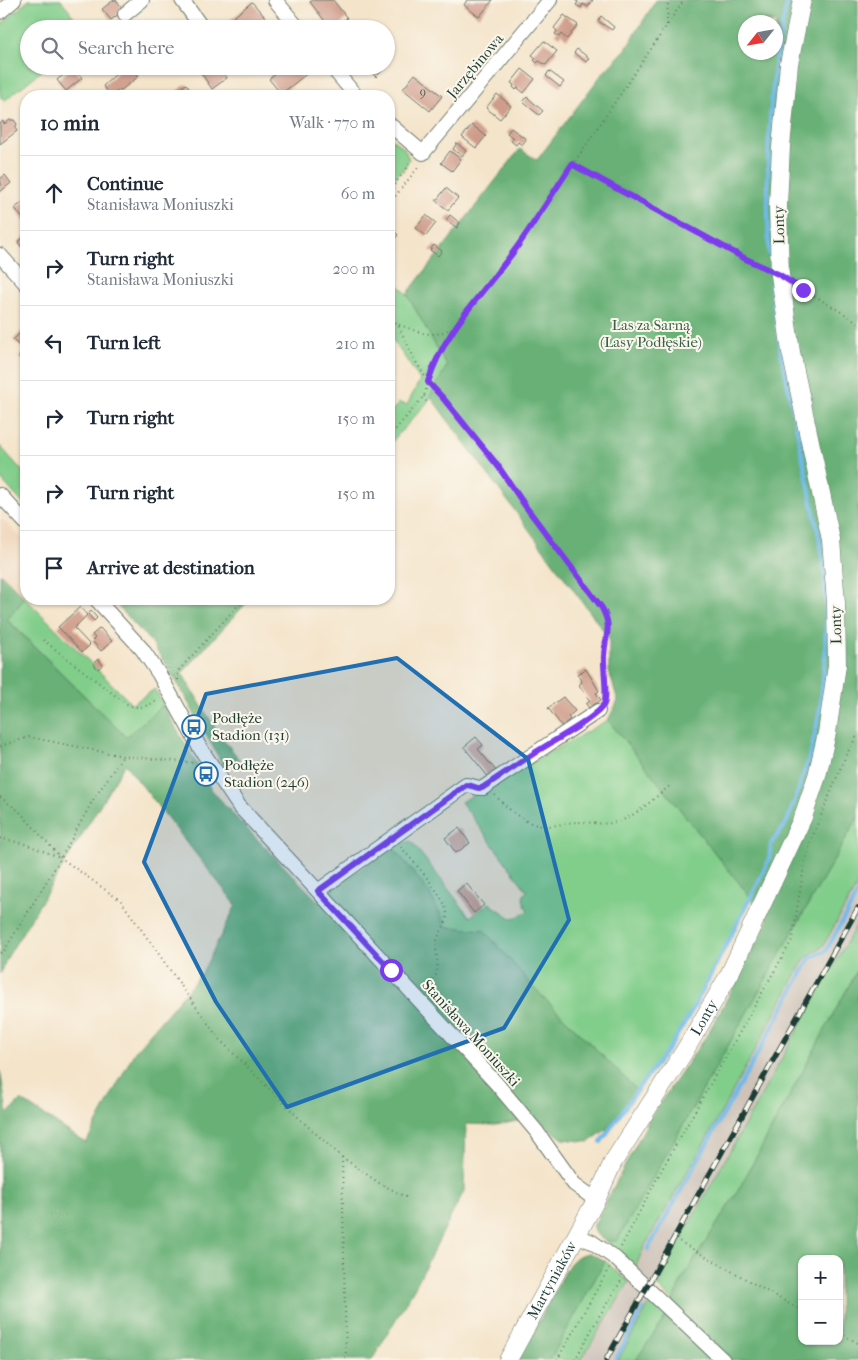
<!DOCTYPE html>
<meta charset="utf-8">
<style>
:root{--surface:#fff;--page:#f6f6f7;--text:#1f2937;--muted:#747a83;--line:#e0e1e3}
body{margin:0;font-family:"IM FELL French Canon",serif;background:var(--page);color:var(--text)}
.controls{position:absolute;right:15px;bottom:15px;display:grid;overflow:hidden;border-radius:10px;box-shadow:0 1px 4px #0004}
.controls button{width:45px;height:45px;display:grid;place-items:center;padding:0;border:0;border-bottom:1px solid var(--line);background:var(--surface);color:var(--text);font:25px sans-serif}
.compass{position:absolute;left:738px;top:15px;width:45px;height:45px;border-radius:50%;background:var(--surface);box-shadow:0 1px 4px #0004;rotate:239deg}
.stop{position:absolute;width:15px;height:15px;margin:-11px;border:4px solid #7c3aed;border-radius:50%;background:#fff}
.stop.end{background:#7c3aed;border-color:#fff;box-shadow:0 1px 5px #0008}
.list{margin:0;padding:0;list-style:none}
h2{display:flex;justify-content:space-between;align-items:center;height:65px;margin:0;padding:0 20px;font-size:21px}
h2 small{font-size:16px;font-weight:400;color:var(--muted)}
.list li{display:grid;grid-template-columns:32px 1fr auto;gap:15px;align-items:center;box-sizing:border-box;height:75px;padding:0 20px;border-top:1px solid var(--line)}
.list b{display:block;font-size:19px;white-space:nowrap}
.list p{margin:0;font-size:16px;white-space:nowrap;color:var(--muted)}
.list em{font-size:16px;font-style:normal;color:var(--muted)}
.icon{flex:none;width:28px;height:28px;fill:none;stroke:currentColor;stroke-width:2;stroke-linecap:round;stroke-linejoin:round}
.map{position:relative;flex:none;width:858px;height:1360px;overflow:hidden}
.search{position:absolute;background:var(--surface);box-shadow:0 1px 4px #0004;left:20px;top:20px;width:375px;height:55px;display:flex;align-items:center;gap:12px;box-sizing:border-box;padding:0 18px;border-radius:28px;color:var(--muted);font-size:19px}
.panel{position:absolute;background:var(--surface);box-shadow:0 1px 4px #0004;left:20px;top:90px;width:375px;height:515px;border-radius:20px}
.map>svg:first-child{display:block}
.built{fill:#f0d6bc}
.industrial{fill:#cec2b9}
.green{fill:#81cd8a;stroke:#50855f}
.forest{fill:#68b076;stroke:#447655;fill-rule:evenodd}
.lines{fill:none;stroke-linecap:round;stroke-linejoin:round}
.stream{stroke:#71b9e9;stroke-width:4}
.building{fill:#cf9b8a}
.minor-casing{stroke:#6a7768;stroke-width:16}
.major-casing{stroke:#6a7768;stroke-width:19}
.path{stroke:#6a7768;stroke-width:2;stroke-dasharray:1 4;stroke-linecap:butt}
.minor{stroke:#fff;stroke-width:14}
.major{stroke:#fff;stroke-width:18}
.rail-casing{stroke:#1f3d34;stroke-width:5.5}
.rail{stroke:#fbf7ec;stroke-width:4;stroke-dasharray:11;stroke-linecap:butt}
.route{stroke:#7c3aed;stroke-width:6}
.marked{fill:#1f6fb2;fill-opacity:0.2;stroke:#1f6fb2;stroke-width:4;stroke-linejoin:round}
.labels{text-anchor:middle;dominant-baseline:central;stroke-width:4;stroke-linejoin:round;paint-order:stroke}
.number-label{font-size:12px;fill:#4b544a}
.street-label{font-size:15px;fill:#1f3d34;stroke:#fbf7ec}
.park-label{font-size:15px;fill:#38614a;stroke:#fbf7ec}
.poi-label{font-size:15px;fill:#1f3d34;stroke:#fbf7ec;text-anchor:start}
</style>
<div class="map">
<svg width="858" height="1360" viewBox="0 0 858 1360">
<rect width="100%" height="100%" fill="#fbf7ec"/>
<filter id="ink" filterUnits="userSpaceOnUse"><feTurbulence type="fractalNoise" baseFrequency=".02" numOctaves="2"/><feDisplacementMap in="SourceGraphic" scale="10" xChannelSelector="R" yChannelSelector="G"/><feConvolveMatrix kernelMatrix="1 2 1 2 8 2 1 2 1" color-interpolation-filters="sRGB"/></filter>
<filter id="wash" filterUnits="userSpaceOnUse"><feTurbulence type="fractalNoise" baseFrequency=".0096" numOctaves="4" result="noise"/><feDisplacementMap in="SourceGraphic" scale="20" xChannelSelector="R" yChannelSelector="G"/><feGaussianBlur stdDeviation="1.12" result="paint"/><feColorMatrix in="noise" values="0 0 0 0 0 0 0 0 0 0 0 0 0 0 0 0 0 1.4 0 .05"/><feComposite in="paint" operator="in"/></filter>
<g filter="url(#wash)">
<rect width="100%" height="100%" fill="#f4e4ca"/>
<path class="built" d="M0,518L26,542V596L25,598L0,573Z"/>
<path class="industrial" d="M858,884V922L673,1253L650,1303L618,1360H581L629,1282L644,1247L711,1131L805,958L823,946Z"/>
<path class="green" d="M29,0H61L83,29H29V66H48L4,101L0,96V25Z
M389,137L404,148L409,159L405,167L389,185V188Z
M389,275L407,294L447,366L427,403L389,445V414L399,403L407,405L420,380L389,334Z
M0,446L26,475V507L0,478Z
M25,598L132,704L155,689L163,705L126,737L7,619Z
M608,720L751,897L693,1009L670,1047L637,1090L540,994L484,930L447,927L429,892L392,846L411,841L470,917L489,903L511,918L517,917L528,911C524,902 520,898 527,891L461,802Z
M858,817V884L823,946L805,958L711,1131L644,1247L636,1266L606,1241H617Z
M858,922V969L739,1189L683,1278L673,1301L657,1286L673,1253Z
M605,1261L629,1282L581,1360H550Z
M650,1303L666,1316L636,1360H618Z"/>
<path class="forest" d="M656,0H858V817L617,1241C604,1241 598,1240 593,1227L598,1217L651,1116L708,1033L733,988L768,919L608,720L618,701L609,671V638L430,396L447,366L407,294L520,149L537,160L602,74L626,49ZM746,22H776V52H746Z
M0,573L25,598L7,620L126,737L163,705L211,789L241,823L317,900L392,846L429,892L446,927L484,930L540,994L637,1090L607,1129L589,1142L563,1139L536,1118L496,1125L466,1124L464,1191L415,1287L372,1360H0V1069L7,1114L21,1100L86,1143L135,1051L202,973L236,905L125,764L7,958L0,974Z
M111,599H250L182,673L218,733L240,760L223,765L171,672L151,642Z
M858,969V1360H636L666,1316L683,1278L739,1189ZM802,1259H839V1341H802Z
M589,1253L605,1261L550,1360H518L569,1265C575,1258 579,1254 589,1253Z"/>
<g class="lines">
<path class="stream" d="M769,254C766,169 767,83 788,0
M601,1142L637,1090L670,1047L693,1009L751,897L769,859L771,844L786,824L794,803L811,752L820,709L825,658L826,608L824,561L781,352L771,284
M648,1249L776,1021L810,958L826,951L858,893
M615,1360L643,1309"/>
</g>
<g id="blocks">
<path class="building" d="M114,0H116L124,10L111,20L102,9Z
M313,0H333L347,18L334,29H331L310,2Z
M467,0H493L479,17L464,5Z
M575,0H593L588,7L583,4L581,8L576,5L578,2Z
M252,2L265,17L251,29H228L225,24Z
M564,15L578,25L567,39L561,34L559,37L555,34L557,31L554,28Z
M601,16L614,27L612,30L598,21Z
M544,41L557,51L546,65L539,61L537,63L534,60L536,58L532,55Z
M577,49L589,58L586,62L574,53Z
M125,66H131L139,76L120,91L119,90L111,96L103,86L116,74L114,73Z
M211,66H218L227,78L212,89L201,73Z
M284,66H305L309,72L281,94L269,79Z
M365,66H386L376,77Z
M73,67L82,78L66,91L57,80Z
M522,69L535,79L524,93L518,88L516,90L513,87L514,85L511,83Z
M549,71L564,82L560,87L546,76Z
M415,74L442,96L430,111L403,89Z
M186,84L195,96H176L174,93Z
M497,94L511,106L500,119L486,108Z
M527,97L543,111L539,115L523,102Z
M10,120H14L17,124L15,128L17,131L0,144V124L3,121L4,124Z
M472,125L486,136L476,148L462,137Z
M511,128L526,139L522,145L518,142L516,145L511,141L513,138L507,133Z
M457,143L466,151L462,156L453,149Z
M450,151L461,159L452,171L441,163Z
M5,175L11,183L0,192V186L2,185L0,179Z
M446,188L458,198L448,210L436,201Z
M23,202L26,206V223L15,208Z
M426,215L436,223L426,236L416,228Z
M450,215L460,223L457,228L446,220Z
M389,227L398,235L389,246Z
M26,236V253L18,242Z
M434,245L442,251L438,256L430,250Z
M26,327V364L19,357L25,351L13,340Z
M80,607L87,615L74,628L90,645L82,652L58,627Z
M91,611L97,618L94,621L88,614Z
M100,628L112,641L101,651L92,641L95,638L92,635Z
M98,659L103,665L98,669L93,664Z
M586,669L599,691L596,693L601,700L589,708L586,704L590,701L579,685L582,682L577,674Z
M563,697L575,711L568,717L570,719L562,726L548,708Z
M476,737L483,745L478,749L498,773L490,779L464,747Z
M459,828L470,843L456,853L445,838Z
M466,883L484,905L474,913L457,891Z"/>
</g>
</g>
<g filter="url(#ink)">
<use href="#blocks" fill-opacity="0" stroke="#6a7768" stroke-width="1"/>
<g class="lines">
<g class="minor-casing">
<path id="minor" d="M182,0L203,29
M275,0L299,29
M0,12L14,0
M125,14L142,0
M331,66L356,96
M389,124L423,153L550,0
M0,255L26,284
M0,495L26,523
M96,599L142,649L159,674L200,748L239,806L496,1083L537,1132L574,1184L596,1200
M318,891L466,785C473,785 476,789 483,788L598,711
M576,1235L592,1242L615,1258L723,1360"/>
</g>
<g class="major-casing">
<g id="major">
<path id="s1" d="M508,1360L596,1200L613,1162L684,1052L729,975L803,817L817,776L827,733L837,665L836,603L831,540L791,352L780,275L778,205L781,147L789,64L802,0"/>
</g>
</g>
<path class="path" d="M667,25L668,0
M572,164L744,259L765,268
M394,189L393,186L408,167L411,160
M389,204L420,165
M797,286L858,322
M389,315L398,325L416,362L428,381L498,466L526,507L601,608L608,619V629L603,665L606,700
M399,325C422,332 432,341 455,326
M424,396L427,403
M389,437L424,396L434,362L457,325L517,247L684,0
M43,640L125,703C138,710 147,707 159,699
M178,680V671L244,599
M0,746L29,737L123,756L194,763
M495,795C508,809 527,827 547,826C557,826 568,822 578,822C592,822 606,826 620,821C639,814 655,797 671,785
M0,797L19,811L61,858L121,901L219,1039L303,1122L342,1157L379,1183L406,1197
M0,838L25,844L59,857
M401,847C412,861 448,898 447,916C446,928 436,934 436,948C437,966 442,978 423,987
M0,953L4,951L61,858L93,800L123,756
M342,1157L346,1360
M675,1239L802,1311
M621,1247L661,1171L792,940L804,866L811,840L846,755L858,734
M839,1333L858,1343
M557,1360L609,1268
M575,1360L598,1318L621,1281"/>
<use href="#minor" class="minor"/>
<use href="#major" class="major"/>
<g class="rail-casing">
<path id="rail" d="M606,1360L858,908"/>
</g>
<use href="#rail" class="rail"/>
</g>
</g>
<g class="lines" filter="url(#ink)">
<path class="route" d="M391,970L318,891L466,785C473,785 476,789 482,788C500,776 518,764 536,752C551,742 597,718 604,704C608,696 603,667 604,655C605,634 613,629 602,608L526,507L498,466L443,398L428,382C444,330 486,290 517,247C536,220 554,192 572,164L744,258L780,275L803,290"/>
</g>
<path class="marked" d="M397,658L528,759L569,920L504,1028L287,1107L216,1002L144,862L206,694Z"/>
<defs>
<g id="bus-ring" transform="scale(1.25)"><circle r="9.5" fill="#fbf7ec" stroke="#1f6fb2" stroke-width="1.5"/><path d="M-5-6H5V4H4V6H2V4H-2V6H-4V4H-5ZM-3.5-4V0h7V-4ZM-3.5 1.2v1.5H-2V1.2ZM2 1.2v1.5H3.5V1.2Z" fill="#1f6fb2"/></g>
</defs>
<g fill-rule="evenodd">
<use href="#bus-ring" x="194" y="727"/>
<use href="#bus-ring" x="206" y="774"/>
</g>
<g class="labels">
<g class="number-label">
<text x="423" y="92">9</text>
</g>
<g class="street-label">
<text transform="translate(475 66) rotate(-50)">Jarzębinowa</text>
<text transform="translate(779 225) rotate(-91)">Lonty</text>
<text transform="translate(836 625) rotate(-91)">Lonty</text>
<text stroke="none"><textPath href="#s1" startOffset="395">Lonty</textPath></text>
<text transform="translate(471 1033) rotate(48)">Stanisława Moniuszki</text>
<text stroke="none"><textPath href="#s1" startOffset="91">Martyniaków</textPath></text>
</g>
<g class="park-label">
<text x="651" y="325">Las za Sarną<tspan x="651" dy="17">(Lasy Podłęskie)</tspan></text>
</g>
<g class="poi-label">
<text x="212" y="718">Podłęże<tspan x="212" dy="17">Stadion (131)</tspan></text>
<text x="224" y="765">Podłęże<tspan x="224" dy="17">Stadion (246)</tspan></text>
</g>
</g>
</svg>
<div class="controls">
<button>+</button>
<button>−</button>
</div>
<svg class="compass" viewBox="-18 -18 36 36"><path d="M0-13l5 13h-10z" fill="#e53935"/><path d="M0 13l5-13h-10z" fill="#747a83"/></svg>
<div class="stop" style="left:391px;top:970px"></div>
<div class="stop end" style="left:803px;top:290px"></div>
<div class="search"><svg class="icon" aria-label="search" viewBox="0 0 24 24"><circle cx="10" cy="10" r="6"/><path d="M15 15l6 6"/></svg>Search here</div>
<section class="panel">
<h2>10 min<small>Walk · 770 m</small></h2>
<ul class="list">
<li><svg class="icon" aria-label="ahead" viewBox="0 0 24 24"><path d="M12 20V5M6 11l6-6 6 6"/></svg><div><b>Continue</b><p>Stanisława Moniuszki</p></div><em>60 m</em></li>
<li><svg class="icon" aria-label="right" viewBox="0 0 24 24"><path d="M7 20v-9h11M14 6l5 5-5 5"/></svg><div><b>Turn right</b><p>Stanisława Moniuszki</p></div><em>200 m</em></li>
<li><svg class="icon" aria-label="left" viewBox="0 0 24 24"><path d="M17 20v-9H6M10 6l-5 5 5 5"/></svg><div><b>Turn left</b></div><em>210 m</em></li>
<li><svg class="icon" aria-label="right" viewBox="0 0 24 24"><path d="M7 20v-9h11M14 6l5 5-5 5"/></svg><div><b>Turn right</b></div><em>150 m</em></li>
<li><svg class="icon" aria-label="right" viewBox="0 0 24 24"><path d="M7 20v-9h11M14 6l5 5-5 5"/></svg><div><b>Turn right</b></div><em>150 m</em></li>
<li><svg class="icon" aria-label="arrive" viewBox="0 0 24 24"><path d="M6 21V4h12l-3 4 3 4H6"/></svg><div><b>Arrive at destination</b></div></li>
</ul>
</section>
</div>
